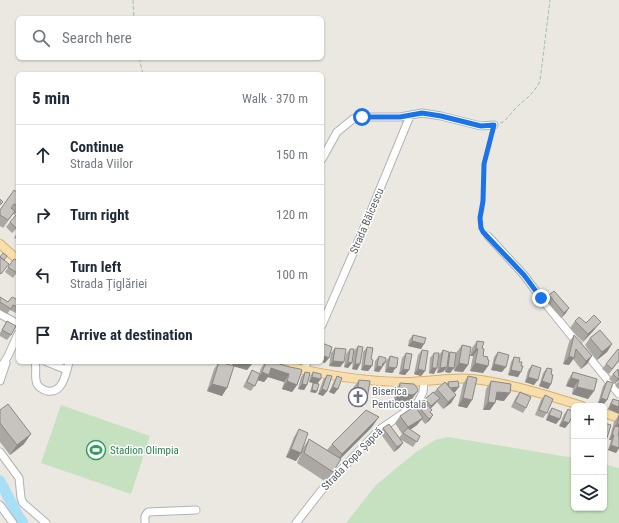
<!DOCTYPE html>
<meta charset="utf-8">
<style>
:root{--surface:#fff;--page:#f6f6f7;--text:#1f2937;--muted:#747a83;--line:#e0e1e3}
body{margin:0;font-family:"Roboto Condensed",sans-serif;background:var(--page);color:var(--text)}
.controls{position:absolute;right:12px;bottom:12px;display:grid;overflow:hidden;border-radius:6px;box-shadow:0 1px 3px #0004}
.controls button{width:36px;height:36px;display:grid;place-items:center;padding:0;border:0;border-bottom:1px solid var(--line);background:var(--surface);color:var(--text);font:20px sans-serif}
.stop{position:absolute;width:12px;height:12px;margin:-9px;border:3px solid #1a73e8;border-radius:50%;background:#fff}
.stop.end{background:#1a73e8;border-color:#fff;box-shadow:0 1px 4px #0008}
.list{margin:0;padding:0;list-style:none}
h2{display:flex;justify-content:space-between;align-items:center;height:52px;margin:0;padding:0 16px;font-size:17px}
h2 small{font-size:13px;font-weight:400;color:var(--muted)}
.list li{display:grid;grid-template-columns:26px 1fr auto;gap:12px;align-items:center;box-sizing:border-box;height:60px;padding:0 16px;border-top:1px solid var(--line)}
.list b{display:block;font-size:15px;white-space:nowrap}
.list p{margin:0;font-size:13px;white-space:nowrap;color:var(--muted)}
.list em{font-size:13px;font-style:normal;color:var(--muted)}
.icon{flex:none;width:22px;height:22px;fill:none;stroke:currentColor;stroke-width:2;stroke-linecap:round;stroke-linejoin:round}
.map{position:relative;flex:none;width:619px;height:523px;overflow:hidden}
.search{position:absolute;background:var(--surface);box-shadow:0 1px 3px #0004;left:16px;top:16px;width:308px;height:44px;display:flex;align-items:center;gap:10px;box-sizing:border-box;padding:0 14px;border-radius:6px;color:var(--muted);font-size:15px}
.panel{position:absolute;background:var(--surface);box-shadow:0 1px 3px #0004;left:16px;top:72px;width:308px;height:292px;border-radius:6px}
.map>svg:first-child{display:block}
.green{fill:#c5e1c0}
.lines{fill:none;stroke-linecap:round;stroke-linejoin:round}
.river{stroke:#a7dff6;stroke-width:11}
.minor-casing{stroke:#afb3b6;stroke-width:9}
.major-casing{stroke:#e2ac64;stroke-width:10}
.path{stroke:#9cc3a1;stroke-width:1;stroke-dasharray:4 2;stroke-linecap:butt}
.minor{stroke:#fff;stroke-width:7}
.major{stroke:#f6dfac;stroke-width:8}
.wall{fill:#aba8a3}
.shaded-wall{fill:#8b8885}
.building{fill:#c7c3be;stroke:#8b8885}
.route{stroke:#1a73e8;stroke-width:5}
.labels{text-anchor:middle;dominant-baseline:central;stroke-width:3;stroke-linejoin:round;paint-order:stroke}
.street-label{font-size:11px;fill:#5a5e61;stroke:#fff}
.worship-label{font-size:11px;fill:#5b616d;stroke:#fff;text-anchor:start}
.leisure-label{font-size:11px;fill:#27864d;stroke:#fff;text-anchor:start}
</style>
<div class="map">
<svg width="619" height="523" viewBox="0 0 619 523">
<rect width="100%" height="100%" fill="#ebe8e2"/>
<path class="green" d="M61,405L150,436L131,494L41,463Z
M448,437L574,458V508H604V464L619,468V523H346L376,485L416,452L435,440Z"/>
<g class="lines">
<path class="river" d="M0,481L17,514L23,523"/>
<g class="minor-casing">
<path id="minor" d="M322,159L337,132L353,119L362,117H400L422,113L441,116L481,126L494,125
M488,236L524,275L541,298L578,344
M0,314L18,324
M322,325L361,235L410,116
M585,352L619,394
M35,362C37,369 34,377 37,384C39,387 43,390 47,391C63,394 66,373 69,362
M47,362L67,370
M0,369L8,356L18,334
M304,371L307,362
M0,381L6,363
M0,452L19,478L21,498L23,503L46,523
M0,505L13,523
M145,523V516L148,512L196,510
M296,523L321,491L379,430L417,404L423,392L424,381"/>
</g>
<g class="major-casing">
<path id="major" d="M0,244L18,260
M270,362C314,373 360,382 405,382C428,382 450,377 472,379C510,383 546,395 582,406
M604,413L619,418"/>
</g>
<path class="path" d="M133,0L134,18
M139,58L143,74
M500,123L503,122C509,117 513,110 519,105C528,97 534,93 540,81L550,0
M483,231L480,218L483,201L484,164L492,132"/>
<use href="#minor" class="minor"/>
<use href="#major" class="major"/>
</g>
<path class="wall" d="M18,193V210L15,215L13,214L3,228L0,226V210Z
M10,222L18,227L12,233L6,227Z
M18,231V240L14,238Z
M14,259L18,271L13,278L5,272Z
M549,295L566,313L561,318L545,300Z
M0,297L8,302L12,297L18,300V314L10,310L7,314L0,310Z
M7,321L11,335L7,340L0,336V333Z
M575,321L586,323L595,329L583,342L570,328Z
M413,335L421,349L408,346L409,340Z
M574,335L592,356L587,364L581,369L573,359L569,365L563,364L569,342Z
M590,338L612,344L607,352L597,360L585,345Z
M477,341L482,348L483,356L488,366L483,373L470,371L473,356H470L472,348Z
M462,345L468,365L463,372L454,371L456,353Z
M358,346L360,364L357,370L352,369L354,351Z
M367,347L372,366L368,371L361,370L363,352Z
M335,348L344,362L340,367L329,366L331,353Z
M350,349L352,363L348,368L344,367L346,354Z
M422,350L425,371L421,376L414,374L418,355Z
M443,350L448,356L450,352L454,368L450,373L445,372V369L443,372L437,373L439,355Z
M498,352L502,372L491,370L494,357Z
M406,353L409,370L405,375L399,374L402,358Z
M434,353V374L429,373L430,358Z
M379,356L385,363L379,372L374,371L375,361Z
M390,356L394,372L392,373L385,372L386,361Z
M514,357L519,362L518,377L508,375L511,362Z
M619,361L609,374L602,369L606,364Z
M219,362L232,366L233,362H252L251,365L247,370L234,366L222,396L207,391L214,369Z
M265,362H273L290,367L297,385L292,392L282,389L284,382L268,377L264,382L258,380L251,391L243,387L249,375L252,370L259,374L261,368Z
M532,365L534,385L525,382L528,370Z
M547,368L551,374V384L548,389L539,386L543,373Z
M619,369V380L614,384L609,379L613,374Z
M305,372L307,385L304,390L298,389L301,377Z
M313,372L317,383L316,393L310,392L312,385L313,383L309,382L310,377Z
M573,372L594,391L588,399L572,394L573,388L566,386L568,380Z
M327,375V391L323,396L318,394L323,380Z
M337,376L338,389L334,394L329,392L334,381Z
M468,376L467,408L458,406L463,384Z
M359,380L367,399L362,407L351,405L353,388Z
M491,381L504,401L496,400L490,410H483L486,389Z
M607,381V400L603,405L598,403L603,386Z
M619,381V388L618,389L615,385Z
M448,382L459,387L455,392L453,393L456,395L451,403L443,409L437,402L430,409V420L425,424L421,419L417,425L410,430L420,436L413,447L400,439L403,443L399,448L394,452L380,433L383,428L399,438L402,434L395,423L400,416L424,401L425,399L434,392L437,389L447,384Z
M400,383L412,399L408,402L394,401L395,390Z
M520,392L526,408L523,413L511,407L516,397Z
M545,395L547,413L543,418L535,415L541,400Z
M613,399L619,401L608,409L610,404Z
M552,408L560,419L556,424L546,420L548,413Z
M568,409L569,423L565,428L559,426L564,414Z
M0,410L24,444L10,455L0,442Z
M619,415V433L618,436L619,441V448L616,453L608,450L611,440H609L614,422Z
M372,427L340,459L333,472L326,482L297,463L301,453L296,461L286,457L294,437L299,429L303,448L309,439L327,450L332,444Z"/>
<path class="shaded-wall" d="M569,308L566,313L561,318L564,313Z
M601,322L595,329L583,342L588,334Z
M412,341L424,344L421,349L408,346Z
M612,344L607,352L597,360L602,352Z
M476,348L478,349L473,356H470Z
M324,356L329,358L325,363L322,362V358Z
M569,356L574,358L569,365L563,364Z
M592,356L587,364L581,369L586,361Z
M333,361L344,362L340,367L329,366Z
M234,362H240L251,365L247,370L232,366Z
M348,362L352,363L348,368L344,367Z
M383,363H385L379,372L374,371L377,366Z
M459,363L468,365L463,372L454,371Z
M475,363L488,366L483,373L470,371Z
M355,364H360L357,370L352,369Z
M494,364L506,367L502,372L491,370Z
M364,365L372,366L368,371L361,370Z
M397,366L392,373L385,372L388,367Z
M447,367L443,372L437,373L440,368Z
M448,367L454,368L450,373L445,372Z
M271,368L289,374L284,382L268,377L264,382L257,380L262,372Z
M432,368H437L434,374L429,373Z
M403,369L409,370L405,375L399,374Z
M418,369L425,371L421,376L414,374Z
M511,370L521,372L518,377L508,375Z
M312,377L321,379L317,384L309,382Z
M528,377L538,380L534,385L525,382Z
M571,378L579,380L573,388L566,386Z
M619,378V380L614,384L618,379Z
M287,381L297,385L292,392L282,389Z
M542,381L551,384L548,389L539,386Z
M212,384L227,388L222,396L207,391Z
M302,384L307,385L304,390L298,389Z
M333,387L338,389L334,394L329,392Z
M459,387L455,392L445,394L449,389Z
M577,387L594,391L588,399L572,394Z
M322,389L327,391L323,396L318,394Z
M312,390L317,391L316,393L310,392Z
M417,392L412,399L408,402L394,401L399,393Z
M497,392L510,393L504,401L491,399Z
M456,395L451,403L443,409L448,402Z
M356,398L367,399L362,407L351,405Z
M440,398L436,403L428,411L431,406Z
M463,398L472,400L467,408L458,406Z
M601,398L607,400L603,405L598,403Z
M488,402L495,403L490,410H483Z
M611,404L619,407V414L608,409Z
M433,415L430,420L425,424L429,419Z
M549,415L560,419L556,424L546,420Z
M379,417L372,427L335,464L342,454Z
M423,418L417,425L404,434H403L408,427Z
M563,421L569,423L565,428L559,426Z
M617,424H619V433L613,432L615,426Z
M31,434L24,444L10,455L17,445Z
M612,435H614L611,440H609Z
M604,437L607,438L604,442Z
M403,443L399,448L394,452L397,447Z
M611,445L619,448L616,453L608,450Z
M291,449L301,453L296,461L286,457Z"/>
<path class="building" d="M14,190L18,193V206L14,204L11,208L15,211L8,220L0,215V210Z
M0,199L3,202L0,205Z
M16,215L18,217V226L16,228L10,222Z
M3,253L7,256L4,260L0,257Z
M0,257L9,264L1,274L0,273Z
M14,259L18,261V271L17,273L8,267Z
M554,291L569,308L564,313L549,295Z
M0,297L8,302L12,297L18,300V307L13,305L11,309L0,302Z
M594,315L601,322L588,334L575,321L579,317L586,323Z
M7,321L16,326L11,335L2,330Z
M600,330L612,344L602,352L590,338Z
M413,335L426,338L424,344L412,341Z
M574,335L592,356L586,361L576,349L574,358L569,356Z
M477,341L484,342L482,348L484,349L483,356L488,357L487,359L489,360L488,366L475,363L478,349L476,348Z
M322,343L332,347L329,358L324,356L323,358H322Z
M462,345L471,347L468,365L459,363Z
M358,346L363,347L360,364H355Z
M367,347L373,348L371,359L373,360L372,366L364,365Z
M335,348L346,349L344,362L333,361Z
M350,349H354L352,363L348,362Z
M618,349L619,350V360L612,369L606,364Z
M422,350L428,351L425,371L418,369Z
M443,350L449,352L447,367L440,368Z
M450,352L456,353L454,368L448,367Z
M498,352L509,355L506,367L494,364Z
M406,353L412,354L409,370L403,369Z
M434,353H439L437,368H432Z
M379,356L386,358L385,363H383L382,367L377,366Z
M390,356L398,358L397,366L396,368L388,367Z
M514,357L520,358L519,362H522L521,366H523L521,372L511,370Z
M219,362L234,366L227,388L212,384Z
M240,362H252L251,365Z
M266,362H273L290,367L300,369L302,370L297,385L287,381L289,374L271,368L269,375L262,372Z
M532,365L541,368L538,380L528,377Z
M547,368L552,369L551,374L553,375L551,384L542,381Z
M618,369L619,378L618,379L613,374Z
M252,370L260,374L255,386L247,382Z
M305,372L310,373L307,385L302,384Z
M313,372L321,374V379L312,377Z
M573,372L597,379L594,391L577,387L579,380L571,378Z
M327,375L332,376L327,391L322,389Z
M337,376L342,378L338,389L333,387Z
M468,376L477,378L472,400L463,398Z
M359,380L370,381L367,399L356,398Z
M458,381L459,387L450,388L449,387L448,382Z
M491,381L511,384L510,393L497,392L495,403L488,402Z
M607,381L613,383L607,400L601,398Z
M445,382L456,395L448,402L437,389Z
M313,383L319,384L317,391L312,390Z
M400,383L414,384L418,389L417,392L413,395L399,393Z
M433,392L440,398L431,406L425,399Z
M520,392L531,397L526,408L515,402Z
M545,395L553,399L547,413L539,410Z
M613,399L619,401V407L611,404Z
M423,400L432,410L430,412L433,415L429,419L417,405Z
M8,404L31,434L17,445L0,423V410Z
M415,406L423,418L408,427L400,416Z
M552,408L562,412L560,419L549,415Z
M568,409L574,412L569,423L563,421Z
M366,410L379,417L342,454L332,444Z
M619,415V424H617Z
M604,423L611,425L607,438L604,437Z
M389,424L403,443L397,447L383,428Z
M615,426L619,427V431L618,436H619V448L611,445L614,435H612Z
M408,428L420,436L417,442L403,433Z
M299,429L308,433L301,453L291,449Z
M309,439L341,459L333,472L304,453Z"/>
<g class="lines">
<path class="route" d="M362,117H400L422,113L441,116L481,126L494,125L484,164L483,201L480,218L481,228L483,232L524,275L541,298"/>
</g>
<defs>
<g id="church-ring" transform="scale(1)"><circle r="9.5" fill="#fff" stroke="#6b7280" stroke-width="1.5"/><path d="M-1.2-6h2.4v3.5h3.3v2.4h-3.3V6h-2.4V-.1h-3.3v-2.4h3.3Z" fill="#6b7280"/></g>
<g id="stadium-ring" transform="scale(1)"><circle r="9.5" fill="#fff" stroke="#2e9e5b" stroke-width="1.5"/><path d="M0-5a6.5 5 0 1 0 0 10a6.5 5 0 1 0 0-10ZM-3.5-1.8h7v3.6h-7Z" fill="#2e9e5b"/></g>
</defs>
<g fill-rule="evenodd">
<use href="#church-ring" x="358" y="397"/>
<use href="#stadium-ring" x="96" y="450"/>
</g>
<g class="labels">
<g class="street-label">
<text transform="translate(367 221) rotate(-67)">Strada Bălcescu</text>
<text transform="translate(352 459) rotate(-46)">Strada Popa Șapcă</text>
</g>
<g class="worship-label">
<text x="372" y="391">Biserica<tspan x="372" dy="13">Penticostală</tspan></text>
</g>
<g class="leisure-label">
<text x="110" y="450">Stadion Olimpia</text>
</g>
</g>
</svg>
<div class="controls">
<button>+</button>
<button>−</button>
<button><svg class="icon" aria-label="layers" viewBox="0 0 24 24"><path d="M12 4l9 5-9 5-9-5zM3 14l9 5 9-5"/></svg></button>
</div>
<div class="stop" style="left:362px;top:117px"></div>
<div class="stop end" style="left:541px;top:298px"></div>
<div class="search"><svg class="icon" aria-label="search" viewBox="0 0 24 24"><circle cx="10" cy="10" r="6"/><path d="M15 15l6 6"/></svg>Search here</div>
<section class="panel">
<h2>5 min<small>Walk · 370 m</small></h2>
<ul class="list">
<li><svg class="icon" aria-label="ahead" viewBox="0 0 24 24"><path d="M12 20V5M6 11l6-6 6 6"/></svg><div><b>Continue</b><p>Strada Viilor</p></div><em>150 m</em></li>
<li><svg class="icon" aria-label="right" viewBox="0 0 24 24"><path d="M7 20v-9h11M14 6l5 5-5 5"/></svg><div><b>Turn right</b></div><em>120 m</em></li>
<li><svg class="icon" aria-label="left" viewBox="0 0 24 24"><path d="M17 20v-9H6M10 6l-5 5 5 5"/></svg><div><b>Turn left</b><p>Strada Țiglăriei</p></div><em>100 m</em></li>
<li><svg class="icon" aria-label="arrive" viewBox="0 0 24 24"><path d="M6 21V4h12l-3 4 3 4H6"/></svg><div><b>Arrive at destination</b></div></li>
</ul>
</section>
</div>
